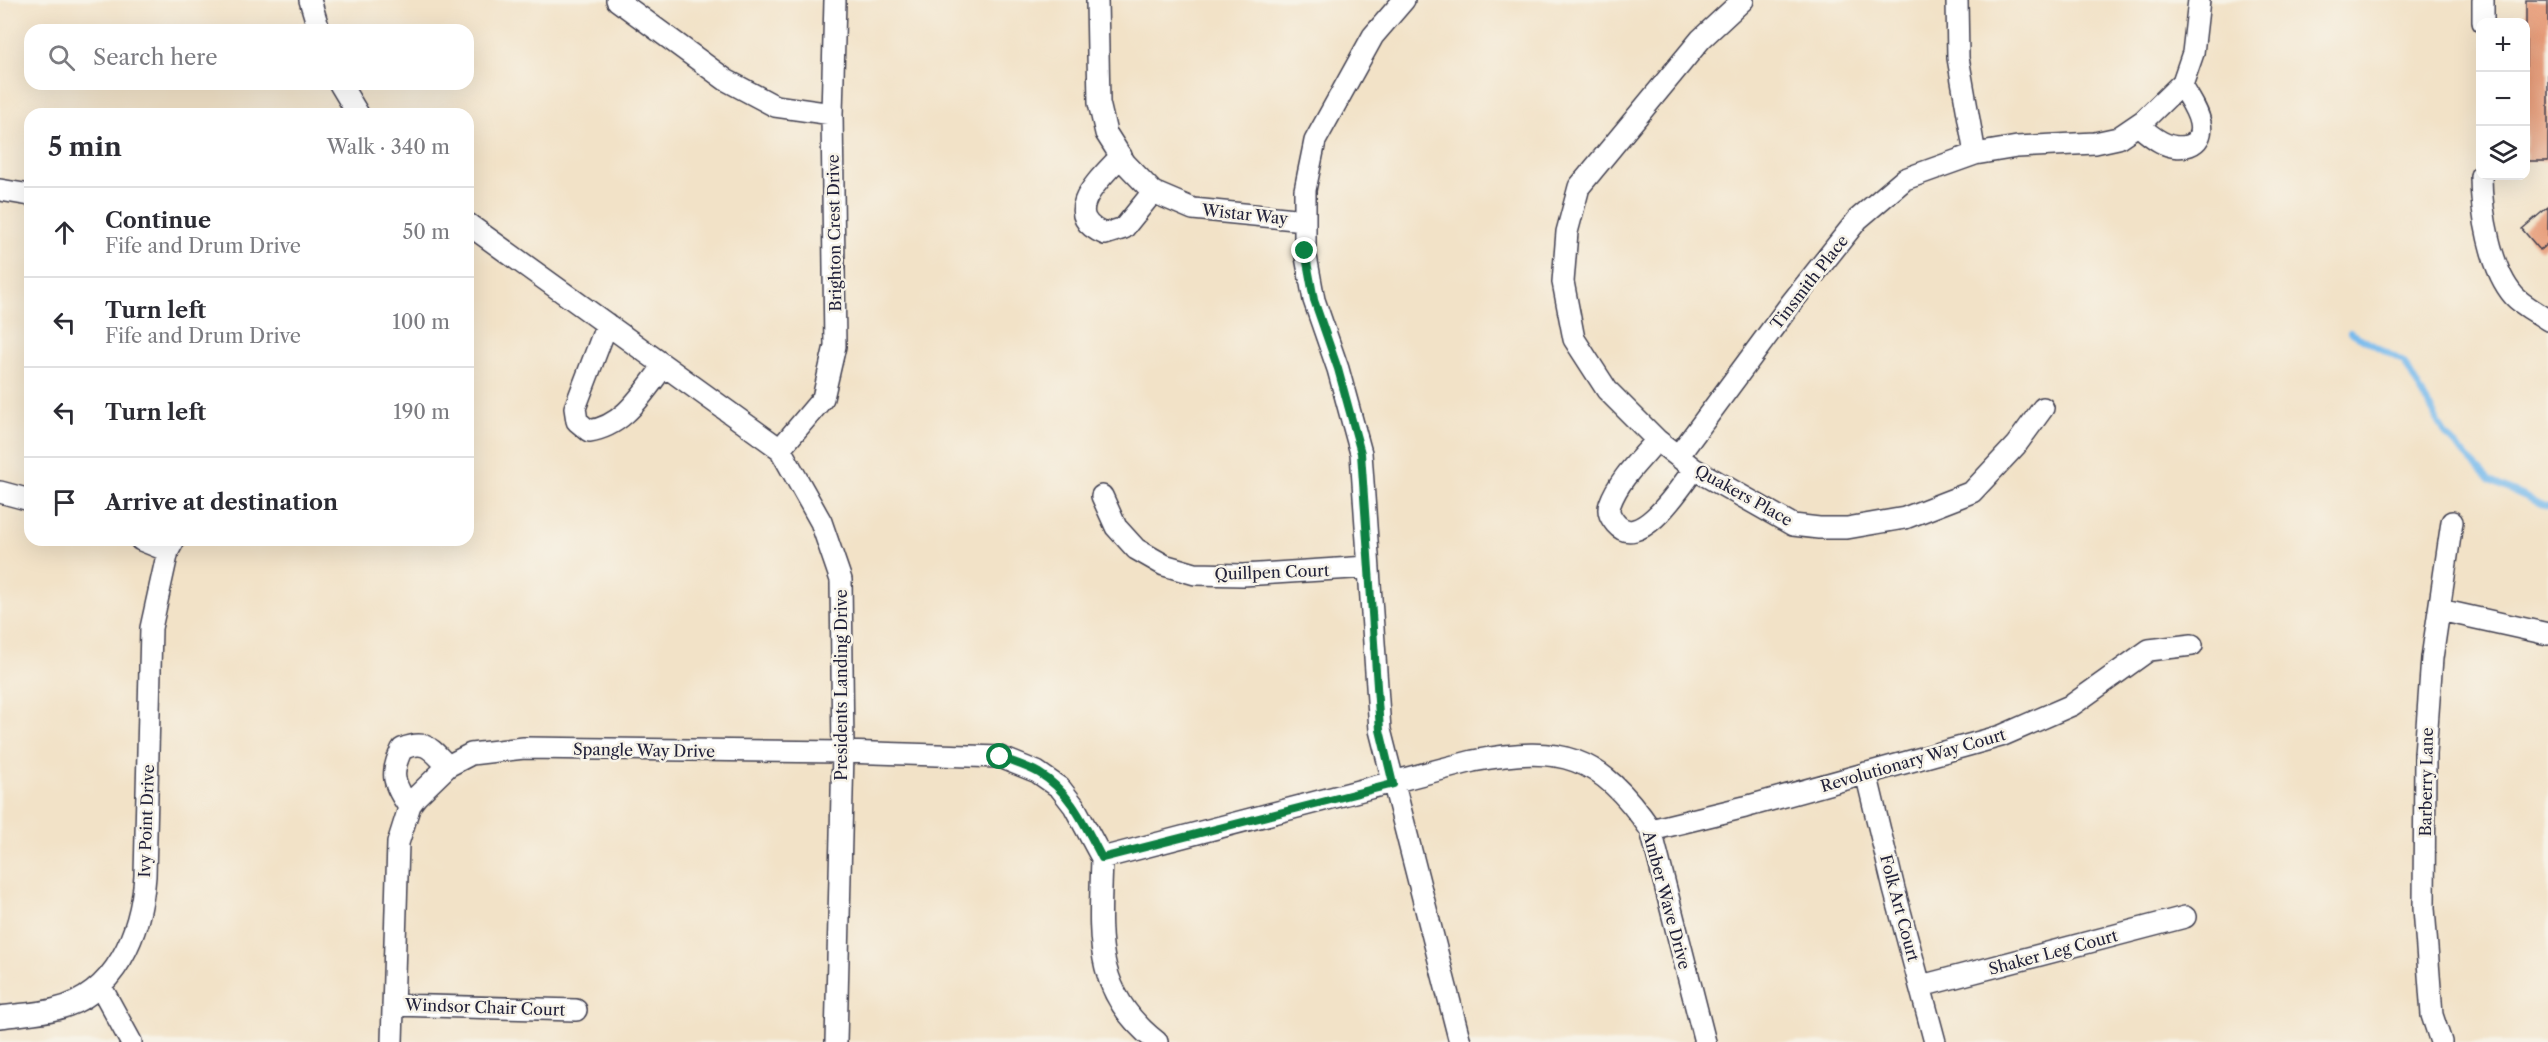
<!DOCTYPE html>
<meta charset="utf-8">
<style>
:root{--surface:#fff;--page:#f2f2f3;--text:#2b2b33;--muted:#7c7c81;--line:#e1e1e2}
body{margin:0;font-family:"Libre Caslon Text",serif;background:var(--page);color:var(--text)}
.controls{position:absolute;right:18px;top:18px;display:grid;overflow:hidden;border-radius:12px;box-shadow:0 6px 24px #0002}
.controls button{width:54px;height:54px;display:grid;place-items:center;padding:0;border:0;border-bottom:2px solid var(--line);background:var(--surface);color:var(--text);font:30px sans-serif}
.stop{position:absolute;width:18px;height:18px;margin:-14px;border:4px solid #0b8043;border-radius:50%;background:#fff}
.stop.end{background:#0b8043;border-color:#fff;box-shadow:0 2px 6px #0008}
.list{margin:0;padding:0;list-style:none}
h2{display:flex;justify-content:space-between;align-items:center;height:78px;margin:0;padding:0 24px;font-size:26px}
h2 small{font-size:20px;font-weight:400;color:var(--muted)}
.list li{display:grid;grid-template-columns:39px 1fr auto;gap:18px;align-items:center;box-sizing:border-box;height:90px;padding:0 24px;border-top:2px solid var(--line)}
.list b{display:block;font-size:22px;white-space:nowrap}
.list p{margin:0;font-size:20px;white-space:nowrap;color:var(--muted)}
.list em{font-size:20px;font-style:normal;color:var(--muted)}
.icon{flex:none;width:33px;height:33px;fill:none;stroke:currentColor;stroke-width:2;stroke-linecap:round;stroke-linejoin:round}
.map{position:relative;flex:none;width:2548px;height:1042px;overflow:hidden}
.search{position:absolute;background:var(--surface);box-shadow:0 6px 24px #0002;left:24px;top:24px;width:450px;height:66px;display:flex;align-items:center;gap:15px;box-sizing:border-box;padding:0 21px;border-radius:18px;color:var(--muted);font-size:22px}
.panel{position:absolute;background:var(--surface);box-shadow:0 6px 24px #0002;left:24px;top:108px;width:450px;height:438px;border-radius:18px}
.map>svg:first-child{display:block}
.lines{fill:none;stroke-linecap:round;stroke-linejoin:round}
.stream{stroke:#76baed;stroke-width:6}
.building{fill:#e79b78}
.street-casing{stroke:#413f50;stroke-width:24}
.street{stroke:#fff;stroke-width:21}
.route{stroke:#0b8043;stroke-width:8}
.labels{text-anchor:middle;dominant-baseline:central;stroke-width:5;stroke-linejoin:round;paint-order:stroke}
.street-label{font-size:16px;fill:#22223b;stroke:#f7f3e8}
</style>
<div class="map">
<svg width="2548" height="1042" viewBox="0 0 2548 1042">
<rect width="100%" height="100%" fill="#f7f3e8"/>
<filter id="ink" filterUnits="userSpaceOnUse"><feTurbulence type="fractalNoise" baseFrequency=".0167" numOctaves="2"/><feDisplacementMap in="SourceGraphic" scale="12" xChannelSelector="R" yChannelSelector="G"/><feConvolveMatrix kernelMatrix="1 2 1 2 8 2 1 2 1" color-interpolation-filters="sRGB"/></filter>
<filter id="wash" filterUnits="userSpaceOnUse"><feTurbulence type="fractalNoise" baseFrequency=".008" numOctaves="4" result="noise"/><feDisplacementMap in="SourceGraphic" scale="24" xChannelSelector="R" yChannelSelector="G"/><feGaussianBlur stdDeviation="1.35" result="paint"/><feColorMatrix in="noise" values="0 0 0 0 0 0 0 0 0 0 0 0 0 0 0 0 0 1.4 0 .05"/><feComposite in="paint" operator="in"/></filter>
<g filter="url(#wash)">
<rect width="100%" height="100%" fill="#f2e2c7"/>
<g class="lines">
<path class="stream" d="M2350,332L2404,362L2446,435L2490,481L2548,507"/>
</g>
<g id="blocks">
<path class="building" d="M2526,0H2548V161H2526Z
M2548,207V243L2540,250L2522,229Z"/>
</g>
</g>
<g filter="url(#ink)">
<use href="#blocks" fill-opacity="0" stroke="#413f50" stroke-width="1.5"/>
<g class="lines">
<g class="street-casing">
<path id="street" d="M310,0L319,30
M617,0L726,80L775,106L832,114
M1097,0L1099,103L1106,133L1125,163L1153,192L1193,209L1305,220
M1404,0L1373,36L1315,141L1305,190V251L1314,300L1338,369L1361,453L1380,730L1460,1042
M1743,0L1701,39L1579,187L1567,232L1563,282L1574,339L1607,390L1657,440L1694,469L1793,525L1819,528H1847L1905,518L1972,492L2016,445L2043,408
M1957,0L1958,58L1975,154
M2483,0V22
M340,84L358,114
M2138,125C2145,131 2153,138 2161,142C2179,152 2205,147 2200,123C2198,110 2187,96 2181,84
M1121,156C1101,178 1057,215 1105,234L1124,228L1153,192
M2481,176C2481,210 2490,269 2514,296C2522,305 2538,313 2548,320
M0,190L30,195
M468,224L780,449L821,522L841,580L843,752L836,1042
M607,324L575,408L577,421L589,431C625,426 643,392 664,366
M1657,440C1640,460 1619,479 1610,504C1607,512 1611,518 1616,524C1640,552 1682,485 1694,469
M780,449L823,398L835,346L832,114L835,0
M1679,455L1792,302L1858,219L1905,179L1975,154L2017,147L2095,143L2118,138L2143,121L2183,82L2193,53L2199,0
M0,492L30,500
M1102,496L1116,527L1136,549L1164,565L1195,574L1243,575L1368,567
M141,540L168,551
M2440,610L2548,634
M1866,773L1894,889L1935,1042
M409,807C394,784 389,775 402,749C427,739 430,749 448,766
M1651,830L1745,807L2001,736L2072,705L2149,650L2192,645
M1102,858C1100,933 1091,991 1157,1042
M1921,986L2185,917
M101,987L131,1042
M394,1005L576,1010
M0,1017C18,1014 38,1014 56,1009C116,995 141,932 145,876L151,628L168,551L174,540
M392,1042L398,843L410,805L416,797L448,766L471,754L524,748L843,752L1000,757L1037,772L1060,788L1074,806L1102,858L1473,761C1561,745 1599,754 1651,830L1705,1042
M2441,1042L2432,1015L2424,908L2425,754L2432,658L2452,522"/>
</g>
<use href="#street" class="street"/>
</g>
</g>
<g class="lines" filter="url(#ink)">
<path class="route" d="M1000,757C1012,762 1027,766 1039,773C1071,792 1085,826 1102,858L1393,784L1380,730L1361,453L1338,369L1314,300L1305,251"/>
</g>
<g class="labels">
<g class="street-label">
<text transform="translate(1245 214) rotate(6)">Wistar Way</text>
<text transform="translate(834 233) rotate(-91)">Brighton Crest Drive</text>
<text transform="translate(1809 282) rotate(-52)">Tinsmith Place</text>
<text transform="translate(1744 495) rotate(29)">Quakers Place</text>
<text transform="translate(1272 572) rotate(-2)">Quillpen Court</text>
<text transform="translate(841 685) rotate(-90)">Presidents Landing Drive</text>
<text transform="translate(644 750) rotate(1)">Spangle Way Drive</text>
<text transform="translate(1913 760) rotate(-16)">Revolutionary Way Court</text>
<text transform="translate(2426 782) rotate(-89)">Barberry Lane</text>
<text transform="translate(146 821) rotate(-88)">Ivy Point Drive</text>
<text transform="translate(1667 900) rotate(75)">Amber Wave Drive</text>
<text transform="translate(1900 908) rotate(75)">Folk Art Court</text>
<text transform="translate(2053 952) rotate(-15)">Shaker Leg Court</text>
<text transform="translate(485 1007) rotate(2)">Windsor Chair Court</text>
</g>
</g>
</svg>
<div class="controls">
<button>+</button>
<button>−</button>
<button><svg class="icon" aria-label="layers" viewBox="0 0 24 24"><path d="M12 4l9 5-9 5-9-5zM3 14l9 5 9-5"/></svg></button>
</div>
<div class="stop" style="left:1000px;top:757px"></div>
<div class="stop end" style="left:1305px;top:251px"></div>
<div class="search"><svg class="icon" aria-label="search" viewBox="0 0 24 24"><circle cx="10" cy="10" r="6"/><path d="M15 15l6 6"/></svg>Search here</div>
<section class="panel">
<h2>5 min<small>Walk · 340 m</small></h2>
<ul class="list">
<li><svg class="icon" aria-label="ahead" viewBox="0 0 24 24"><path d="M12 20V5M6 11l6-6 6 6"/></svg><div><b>Continue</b><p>Fife and Drum Drive</p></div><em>50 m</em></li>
<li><svg class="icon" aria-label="left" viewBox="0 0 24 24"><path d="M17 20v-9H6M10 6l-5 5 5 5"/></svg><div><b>Turn left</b><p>Fife and Drum Drive</p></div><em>100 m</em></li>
<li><svg class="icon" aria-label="left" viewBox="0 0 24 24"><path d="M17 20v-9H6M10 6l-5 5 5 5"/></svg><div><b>Turn left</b></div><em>190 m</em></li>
<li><svg class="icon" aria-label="arrive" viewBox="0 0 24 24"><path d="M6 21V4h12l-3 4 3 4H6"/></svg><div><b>Arrive at destination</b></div></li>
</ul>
</section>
</div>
